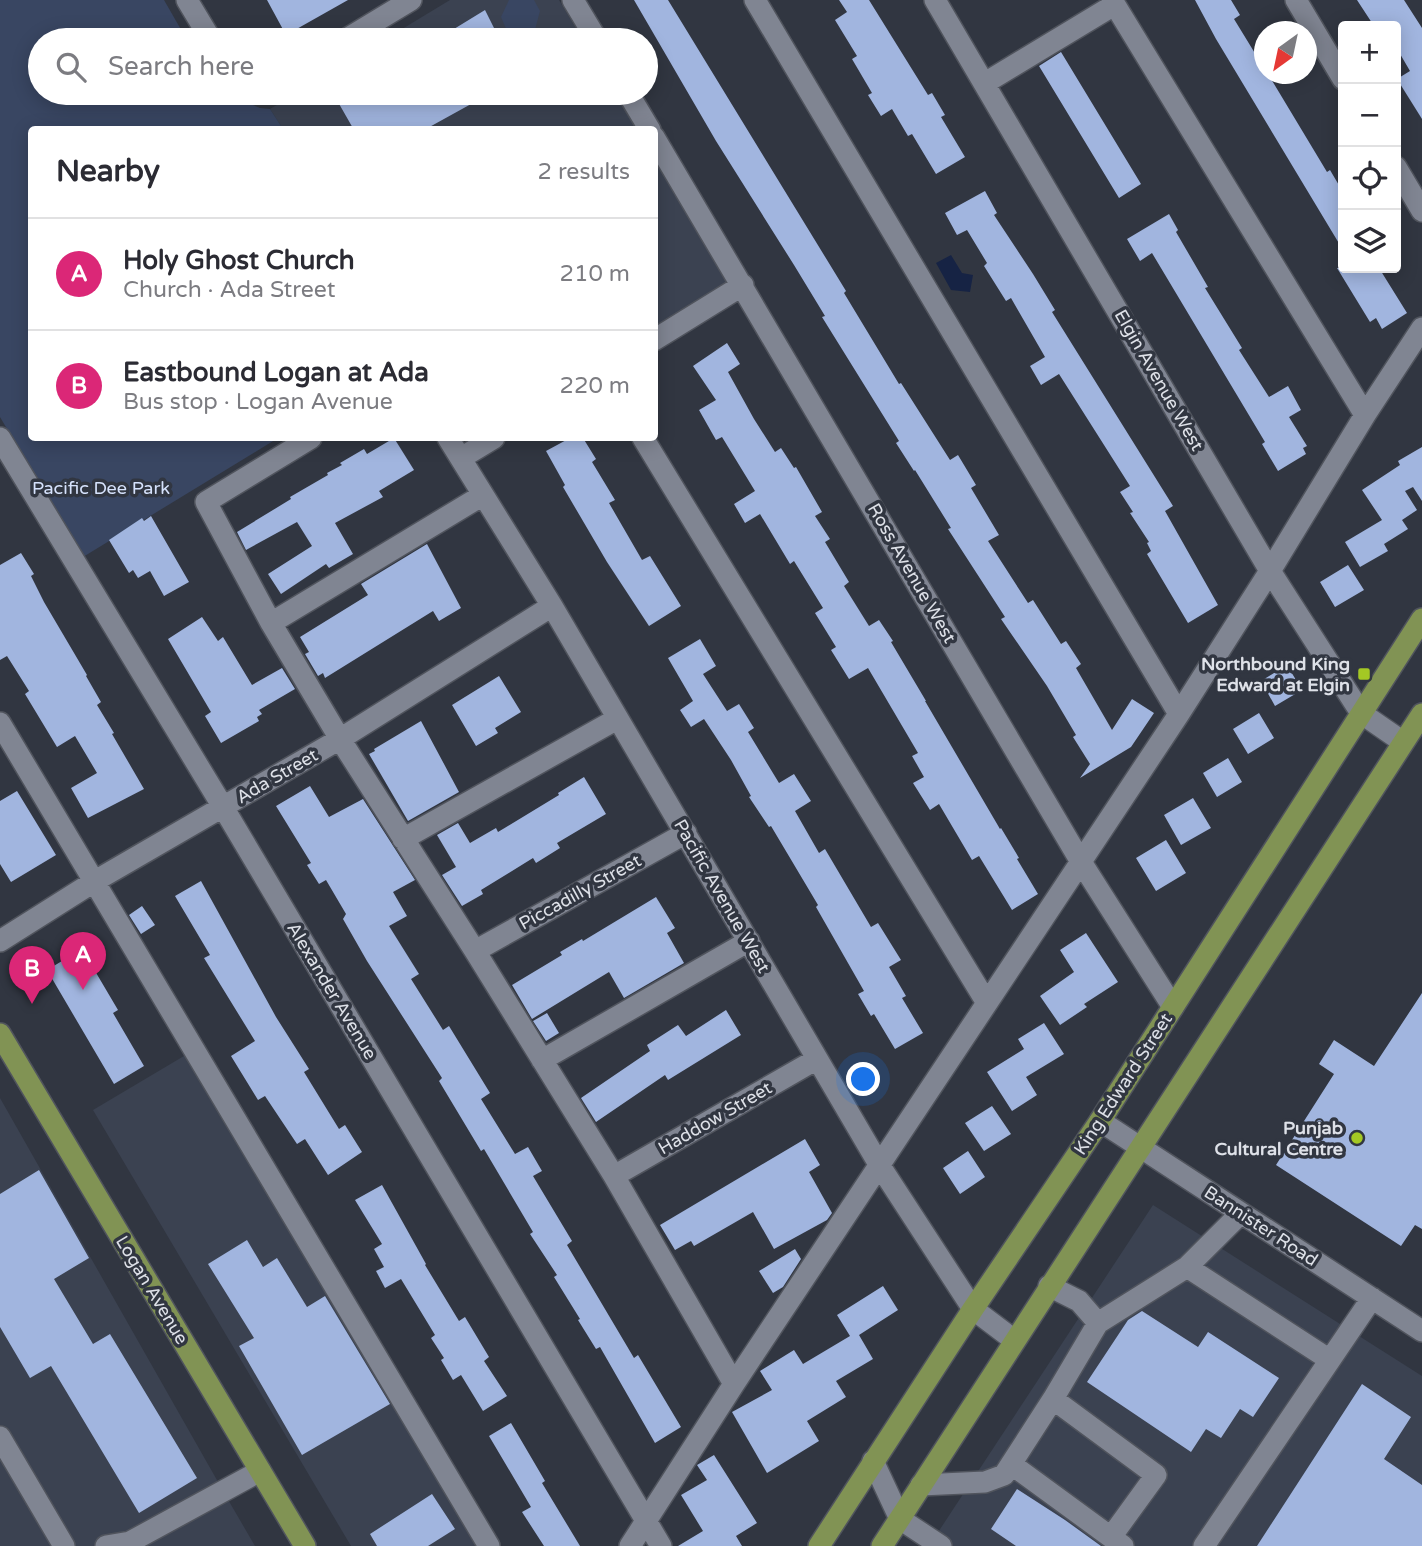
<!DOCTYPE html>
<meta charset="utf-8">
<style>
:root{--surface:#fff;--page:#f2f2f3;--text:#2b2b33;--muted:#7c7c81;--line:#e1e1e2;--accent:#db2777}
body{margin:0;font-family:"Varela Round",sans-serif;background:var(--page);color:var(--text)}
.controls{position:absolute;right:21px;top:21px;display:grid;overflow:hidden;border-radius:7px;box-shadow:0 4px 18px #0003}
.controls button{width:63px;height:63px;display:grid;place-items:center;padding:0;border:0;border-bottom:2px solid var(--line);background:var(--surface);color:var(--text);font:35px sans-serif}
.compass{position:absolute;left:1254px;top:21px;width:63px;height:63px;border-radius:50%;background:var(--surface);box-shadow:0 4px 18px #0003;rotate:213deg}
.you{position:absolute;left:864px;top:1080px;width:24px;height:24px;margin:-18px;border:5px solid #fff;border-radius:50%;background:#1a73e8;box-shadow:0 0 0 10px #1a73e833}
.badge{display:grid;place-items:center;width:46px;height:46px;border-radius:50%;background:var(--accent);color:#fff;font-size:23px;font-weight:700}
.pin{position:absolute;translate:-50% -58px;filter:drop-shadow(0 2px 4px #0008)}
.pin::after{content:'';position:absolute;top:37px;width:24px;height:21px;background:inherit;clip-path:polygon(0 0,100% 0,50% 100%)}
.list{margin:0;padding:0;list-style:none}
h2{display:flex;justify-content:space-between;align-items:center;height:91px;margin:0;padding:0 28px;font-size:30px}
h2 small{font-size:23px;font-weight:400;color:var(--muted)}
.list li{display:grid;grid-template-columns:46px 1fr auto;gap:21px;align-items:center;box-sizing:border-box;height:112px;padding:0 28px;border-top:2px solid var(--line)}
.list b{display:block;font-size:26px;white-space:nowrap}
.list p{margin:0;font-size:23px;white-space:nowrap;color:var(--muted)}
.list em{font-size:23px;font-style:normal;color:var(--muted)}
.icon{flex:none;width:38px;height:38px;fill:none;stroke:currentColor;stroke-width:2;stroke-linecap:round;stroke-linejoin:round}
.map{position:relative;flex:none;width:1422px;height:1546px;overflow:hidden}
.search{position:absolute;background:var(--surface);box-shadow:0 4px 18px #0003;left:28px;top:28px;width:630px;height:77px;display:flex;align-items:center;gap:18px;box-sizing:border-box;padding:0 24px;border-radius:38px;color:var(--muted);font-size:26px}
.panel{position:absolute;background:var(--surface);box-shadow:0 4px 18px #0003;left:28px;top:126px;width:630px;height:315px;border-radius:7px}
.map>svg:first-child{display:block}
.built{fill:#3b4251}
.green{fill:#394662}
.water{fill:#162344}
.building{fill:#a1b5df}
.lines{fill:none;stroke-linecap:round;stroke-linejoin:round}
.minor-casing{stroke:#50545d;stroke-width:24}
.major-casing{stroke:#50545d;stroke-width:24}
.minor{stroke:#808592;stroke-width:21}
.major{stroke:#819354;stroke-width:21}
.poi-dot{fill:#a4c824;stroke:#313641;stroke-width:2.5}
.labels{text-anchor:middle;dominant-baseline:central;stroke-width:7;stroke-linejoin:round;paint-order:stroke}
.street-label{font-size:18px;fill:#dee1e8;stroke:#313641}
.park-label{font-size:18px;fill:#d6e2fc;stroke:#313641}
.poi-label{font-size:18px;font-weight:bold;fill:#dee1e8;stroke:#313641;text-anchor:end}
</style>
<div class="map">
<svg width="1422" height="1546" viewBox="0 0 1422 1546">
<rect width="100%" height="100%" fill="#313641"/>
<path class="built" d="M450,0H559L583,40H384Z
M297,93H615L637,129H283L270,109Z
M654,158L729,282L655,327H654Z
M189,1053L480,1546H351L93,1110Z
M0,1098L230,1503L255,1546H0Z
M1153,1205L1422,1376V1546H929Z"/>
<path class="green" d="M0,0H164L187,40H40V93H224L260,108L270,109L283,129L32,130V438H278L83,557L0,417Z
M509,0H534L540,11L533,37L523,40H511L501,17Z"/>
<path class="water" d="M951,255L962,273L973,275L970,292L951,290L936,263Z"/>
<path class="building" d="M267,0H348L286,35Z
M634,0H668L846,291L844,293L899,384L901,383L950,460L958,455L976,485L971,488L999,535L988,541L1028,603L1033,600L1061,644L1066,641L1081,664L1076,668L1112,730L1132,699L1154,713L1131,747L1080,778L1090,764L1073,737L1076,735L1047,686L1001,619L1005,617L948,529L951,528L915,470L914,471L896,443L899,441L822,317L825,316L794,265L716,141Z
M839,0H869L928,95L932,93L945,115L941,117L965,157L936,174L912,134L908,136L892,109L881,116L868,95L872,93L852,59L857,56L835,20L847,12Z
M1195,0H1231L1240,15L1234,19L1264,68V74H1268L1327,172L1330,170L1343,192V250L1216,39Z
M1357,0H1404L1422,28V119L1397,79L1410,71L1396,47V26H1374Z
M485,10L500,40H436Z
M1061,52L1141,184L1119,198L1039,66Z
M352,93H491L424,130H354L338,102Z
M985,191L997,213L994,215L1033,274L1055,310L1052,312L1173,506L1165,511L1218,605L1188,623L1147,554L1151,551L1147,543L1149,542L1130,513L1133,512L1120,492L1130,486L1059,374L1041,385L1030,366L1045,357L1011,298L1006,301L984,266L987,263L967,230L957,235L945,213Z
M1169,214L1178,230L1176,232L1208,287L1205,288L1242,348L1239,350L1269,397L1288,386L1301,410L1289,417L1307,446L1303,448L1306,454L1278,471L1262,444L1265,442L1152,253L1140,261L1127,239Z
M1337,268H1379L1407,313L1382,329L1376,318L1370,322Z
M727,343L740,364L728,372L754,419L775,452L781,448L794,468L796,467L822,512L815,516L830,539L825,542L849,582L844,586L869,626L879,620L893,641L891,642L926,701H925L1000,829L1001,828L1019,858L1017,859L1038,894L1012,910L979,856L972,860L939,804L930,810L913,783L924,777L912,756L918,753L868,668L849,679L831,650L836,647L815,613L823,608L794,561L790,564L760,514L745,523L734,504L755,491L722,437L716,440L699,410L716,400L693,366Z
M394,438L414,470L379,491L383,497L335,523L353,554L329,568L326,564L281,594L268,574L312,546L297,522L246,550L237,532L291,499L290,497L328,475L327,473L342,465L340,463L364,449L367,454Z
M570,438H583L596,459L592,462L615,500L609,503L642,560L650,556L681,606L649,626L607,562L563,487L565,485L546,451Z
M1422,447V501L1413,487L1405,491L1417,510L1402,520L1408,529L1384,544L1388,551L1360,567L1345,542L1382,520L1362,490L1400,465L1398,461Z
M151,516L189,582L164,596L150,571L138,578L133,570L129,573L109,540L142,518L144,521Z
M427,544L461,608L439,621L433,611L325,678L323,673L318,676L305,654L309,652L300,637L368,595L361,584Z
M21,553L34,574L31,576L44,602L87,675L86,676L101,702L97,705L114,733L112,734L144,789L88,818L71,788L97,773L75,736L57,747L25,694L29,691L7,656L0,660V565Z
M1348,565L1364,590L1335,607L1320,582Z
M202,617L218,641L223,637L252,685L282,668L295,689L259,710L262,714L257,717L259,721L221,743L205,716L211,712L168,639Z
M700,639L716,666L703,674L727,711L739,704L754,728L748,732L779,783L794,774L811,801L795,811L819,853L825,849L871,927L878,923L901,960L889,967L906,996L902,998L923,1033L895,1049L874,1014L871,1016L858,994L864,991L816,907L818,905L771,826L769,827L749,797L751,796L731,760L704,719L691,727L680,710L693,701L668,658Z
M1287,665L1302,690L1275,706L1261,681Z
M499,676L521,712L495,728L498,733L476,746L452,705Z
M1259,713L1274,738L1248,754L1233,729Z
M421,721L459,792L408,821L369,754L375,751L374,749Z
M1228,758L1242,782L1217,797L1203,773Z
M584,777L606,814L557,843L560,848L536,863L533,858L481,890L483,894L462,906L442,875L456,867L437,835L458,823L470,843L496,828L498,832L559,795L558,793Z
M310,786L329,817L363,799L415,880L393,892L407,916L389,926L419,974L411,979L443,1030L449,1026L490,1093L481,1099L515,1154L528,1147L542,1171L533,1176L572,1241L567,1245L634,1358L638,1355L681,1427L655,1443L600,1347L596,1349L578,1320L580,1319L554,1277L557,1275L530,1234L533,1232L484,1149L481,1151L439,1081L442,1078L367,961L343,919L346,914L326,880L319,884L307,865L311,863L276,806Z
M17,791L56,855L11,882L0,864V801Z
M1193,798L1211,828L1181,845L1164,815Z
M1166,840L1186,873L1156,891L1136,858Z
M201,881L276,1017L309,1069L304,1072L339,1129L345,1125L362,1152L328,1175L305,1139L297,1144L265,1096L258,1100L231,1056L255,1041L204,958L210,955L175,896Z
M656,897L675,928L667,933L684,963L624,998L609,972L532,1019L512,985L562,955L560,952L582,939L583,941Z
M142,906L155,925L141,934L129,915Z
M1086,933L1118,982L1084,1004L1087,1007L1060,1025L1040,996L1074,972L1060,950Z
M82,949L118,1010L113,1013L144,1066L114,1084L47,970Z
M1422,993V1229L1415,1225L1401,1246L1276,1165L1334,1074L1319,1064L1334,1040L1374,1066Z
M726,1010L741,1035L668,1080L665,1075L596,1122L581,1098L650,1051L647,1045L678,1025L686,1036Z
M547,1013L559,1033L546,1041L533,1021Z
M1044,1023L1064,1054L1026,1077L1037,1095L1012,1111L987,1072L1024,1049L1018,1039Z
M992,1106L1011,1134L984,1151L965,1123Z
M805,1139L820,1165L809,1172L832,1213L827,1220L774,1249L753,1212L694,1246L691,1241L675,1250L660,1225Z
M968,1151L985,1177L960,1194L943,1168Z
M39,1170L89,1258L54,1279L93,1344L110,1334L197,1478L139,1513L51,1366L30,1378L0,1327V1194Z
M382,1185L426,1264L425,1265L459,1321L465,1317L489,1357L484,1361L507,1396L483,1411L461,1375L453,1380L441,1360L444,1358L431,1338L435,1335L401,1279L385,1288L376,1271L384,1267L374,1249L382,1244L355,1200Z
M247,1240L263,1267L277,1258L307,1307L325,1296L390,1404L302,1455L239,1346L254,1338L208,1264Z
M795,1249L801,1259L783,1287L773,1293L759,1271Z
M883,1286L898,1310L859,1335L873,1359L836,1381L846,1397L807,1421L819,1441L767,1473L732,1412L772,1390L760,1371L794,1350L803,1364L850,1336L837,1315Z
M1142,1311L1198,1347L1208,1332L1279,1378L1253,1417L1240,1409L1221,1438L1206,1429L1191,1452L1087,1382L1128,1320Z
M1362,1384L1411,1417L1384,1459L1422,1485V1546H1257Z
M511,1423L545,1481L542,1483L580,1546H544L522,1512L531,1507L489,1436Z
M714,1455L757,1523L736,1536L742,1546H678L703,1531L681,1495L707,1480L697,1465Z
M1017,1489L1065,1520L1101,1546H1016L991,1529Z
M432,1494L455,1529L428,1546H377L370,1534Z"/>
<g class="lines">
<g class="minor-casing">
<path id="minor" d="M187,0L211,40
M573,0L597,40
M755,0L1179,714
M935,0L1270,571L1361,713L1403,742
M1112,0L1365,415
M1296,0L1343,79
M345,40L411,0
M985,83L1114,5
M628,93L650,130
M654,137L1081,862L1173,1007
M1396,167L1422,211
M654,340L743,285
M0,438L223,807L661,1546
M311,438L206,502L271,623L340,739L475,951L614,1176L734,1384
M448,438L552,606L880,1166L973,1309L1014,1340
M643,438L987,1003
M461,458L494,438
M271,623L483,495
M0,723L489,1546
M403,839L617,719
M0,941L95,881L340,739L552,606
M475,951L686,833
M542,1060L749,941
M1100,1121L1422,1331
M614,1176L817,1059
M1187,1267L1330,1360L1204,1546
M1098,1323L1187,1267L1240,1214
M1330,1360L1372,1298
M1053,1399L1156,1475L1111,1537
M0,1437L64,1546
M873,1461L900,1519L941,1546
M1011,1464L1123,1546
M921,1485L985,1482L1004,1475L1053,1399L1098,1323L1079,1301L1049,1286
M106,1546L130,1542L260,1471
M630,1546L734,1384L1179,714L1270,571L1365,415L1422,328"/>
</g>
<g class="major-casing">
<path id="major" d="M0,1034L305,1546
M819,1546L973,1309L1100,1121L1422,619
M882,1546L1422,714"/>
</g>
<use href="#minor" class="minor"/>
<use href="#major" class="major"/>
</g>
<g class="poi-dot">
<rect x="1357" y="667" width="14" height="14" rx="3.5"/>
<circle cx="1357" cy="1138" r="7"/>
</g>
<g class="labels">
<g class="street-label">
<text transform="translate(1159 380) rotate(60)">Elgin Avenue West</text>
<text transform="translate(912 573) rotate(60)">Ross Avenue West</text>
<text transform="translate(277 776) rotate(-30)">Ada Street</text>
<text transform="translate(580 892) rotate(-29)">Piccadilly Street</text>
<text transform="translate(722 896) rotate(60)">Pacific Avenue West</text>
<text transform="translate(332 991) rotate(59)">Alexander Avenue</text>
<text transform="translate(1123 1084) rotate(-57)">King Edward Street</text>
<text transform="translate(715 1118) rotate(-30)">Haddow Street</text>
<text transform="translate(1261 1226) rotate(33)">Bannister Road</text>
<text transform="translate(152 1290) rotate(59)">Logan Avenue</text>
</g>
<g class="park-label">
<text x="101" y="488">Pacific Dee Park</text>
</g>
<g class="poi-label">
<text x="1350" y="664">Northbound King<tspan x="1350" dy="21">Edward at Elgin</tspan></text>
<text x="1343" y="1128">Punjab<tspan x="1343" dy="21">Cultural Centre</tspan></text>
</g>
</g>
</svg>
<div class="controls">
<button>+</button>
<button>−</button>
<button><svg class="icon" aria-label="locate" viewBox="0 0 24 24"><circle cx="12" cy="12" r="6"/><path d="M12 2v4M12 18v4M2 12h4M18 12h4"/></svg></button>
<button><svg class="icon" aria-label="layers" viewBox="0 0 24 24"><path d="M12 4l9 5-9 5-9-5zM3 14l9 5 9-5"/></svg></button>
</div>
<svg class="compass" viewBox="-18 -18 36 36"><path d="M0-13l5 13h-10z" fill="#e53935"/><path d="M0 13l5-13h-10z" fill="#7c7c81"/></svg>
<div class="you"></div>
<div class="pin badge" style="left:83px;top:990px">A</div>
<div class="pin badge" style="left:32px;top:1004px">B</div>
<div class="search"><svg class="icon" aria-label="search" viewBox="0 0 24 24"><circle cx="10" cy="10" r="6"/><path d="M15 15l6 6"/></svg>Search here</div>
<section class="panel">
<h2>Nearby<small>2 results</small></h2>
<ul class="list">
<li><span class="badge">A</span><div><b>Holy Ghost Church</b><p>Church · Ada Street</p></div><em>210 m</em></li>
<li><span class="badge">B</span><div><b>Eastbound Logan at Ada</b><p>Bus stop · Logan Avenue</p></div><em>220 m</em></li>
</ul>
</section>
</div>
